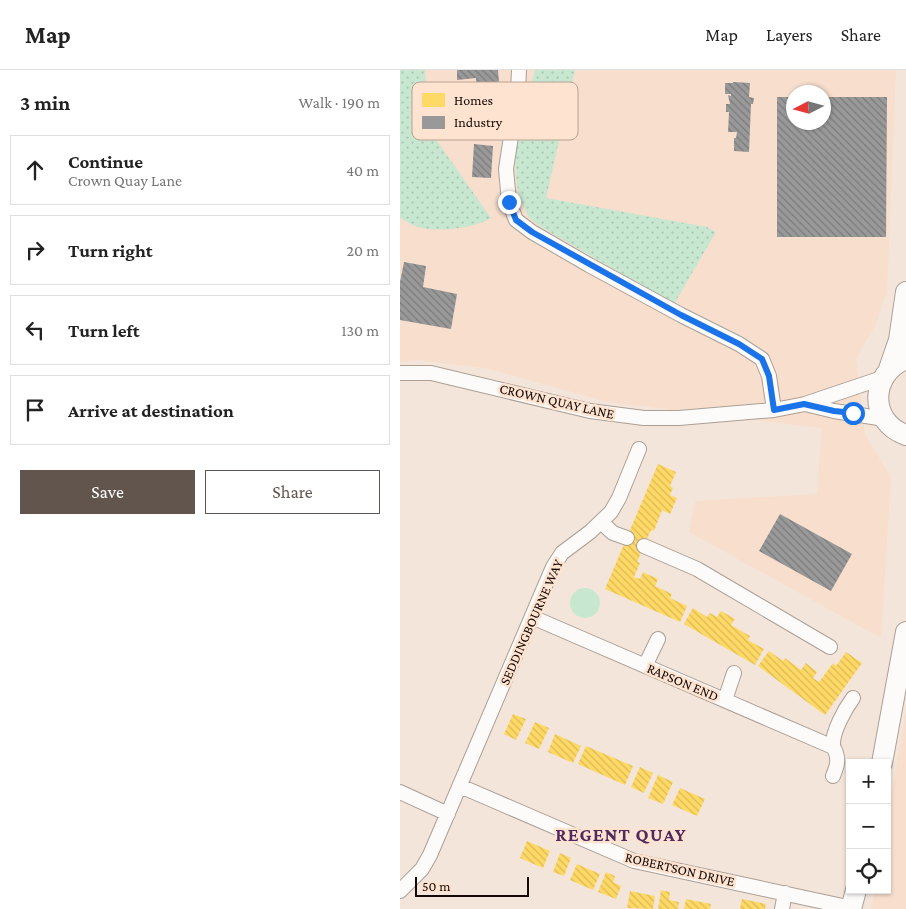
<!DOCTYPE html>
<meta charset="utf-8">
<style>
:root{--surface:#fff;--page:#f2f2f2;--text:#222;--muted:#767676;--line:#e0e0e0;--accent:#62554e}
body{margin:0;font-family:"Crimson Pro",serif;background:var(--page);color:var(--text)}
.controls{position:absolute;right:15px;bottom:15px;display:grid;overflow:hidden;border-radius:0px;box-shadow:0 1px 4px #0004}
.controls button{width:45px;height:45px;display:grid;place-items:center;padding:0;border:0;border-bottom:1px solid var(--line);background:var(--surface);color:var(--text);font:25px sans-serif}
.compass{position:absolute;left:386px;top:15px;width:45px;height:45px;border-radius:50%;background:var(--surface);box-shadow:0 1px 4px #0004;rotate:264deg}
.scale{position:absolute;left:15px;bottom:12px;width:114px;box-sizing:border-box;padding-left:5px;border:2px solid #130803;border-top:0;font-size:14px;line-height:18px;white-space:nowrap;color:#130803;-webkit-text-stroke:4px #fee3d0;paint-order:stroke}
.stop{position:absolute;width:15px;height:15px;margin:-11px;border:4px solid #1a73e8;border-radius:50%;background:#fff}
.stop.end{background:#1a73e8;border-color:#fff;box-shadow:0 1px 5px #0008}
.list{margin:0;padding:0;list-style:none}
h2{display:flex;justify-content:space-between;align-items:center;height:65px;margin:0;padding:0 20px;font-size:21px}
h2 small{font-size:16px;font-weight:400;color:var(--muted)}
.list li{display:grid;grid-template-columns:32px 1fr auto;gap:15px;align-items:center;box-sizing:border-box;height:70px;margin:0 10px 10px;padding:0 10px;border:1px solid var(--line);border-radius:0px}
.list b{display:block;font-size:19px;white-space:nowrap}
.list p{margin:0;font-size:16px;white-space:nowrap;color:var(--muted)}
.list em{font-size:16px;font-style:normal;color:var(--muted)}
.actions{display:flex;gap:10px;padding:15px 20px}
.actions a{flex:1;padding:11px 0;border:1px solid var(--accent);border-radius:0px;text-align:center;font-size:18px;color:var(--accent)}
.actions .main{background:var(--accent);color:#fff}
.icon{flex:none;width:28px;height:28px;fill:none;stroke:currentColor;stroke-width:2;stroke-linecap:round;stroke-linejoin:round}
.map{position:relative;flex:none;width:506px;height:839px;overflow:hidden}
header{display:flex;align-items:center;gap:30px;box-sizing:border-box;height:70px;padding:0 25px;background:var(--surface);border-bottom:1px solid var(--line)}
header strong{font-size:24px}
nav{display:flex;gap:28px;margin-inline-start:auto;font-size:18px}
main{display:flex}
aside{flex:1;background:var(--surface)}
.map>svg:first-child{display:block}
.built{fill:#f7decd;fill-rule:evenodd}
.grass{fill:url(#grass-dots)}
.park{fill:#c7e7d0}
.homes{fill:url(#homes-back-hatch)}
.industry{fill:url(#industry-back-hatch)}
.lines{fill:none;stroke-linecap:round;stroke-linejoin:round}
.street-casing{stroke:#ab9f96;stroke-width:16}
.secondary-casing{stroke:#ab9f96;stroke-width:22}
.street{stroke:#fdfbf9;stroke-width:14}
.secondary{stroke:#fdfbf9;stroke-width:20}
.route{stroke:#1a73e8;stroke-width:6}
.labels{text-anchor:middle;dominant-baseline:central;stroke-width:5;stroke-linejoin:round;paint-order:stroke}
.street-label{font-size:14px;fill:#130803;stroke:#fee3d0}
.district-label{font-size:19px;font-weight:bold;letter-spacing:1px;fill:#50295f;stroke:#fee3d0}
.key{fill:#fee3d0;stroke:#b8a192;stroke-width:1}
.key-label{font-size:14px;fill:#130803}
</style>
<header>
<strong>Map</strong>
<nav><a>Map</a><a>Layers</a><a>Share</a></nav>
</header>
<main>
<aside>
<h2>3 min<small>Walk · 190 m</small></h2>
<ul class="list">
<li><svg class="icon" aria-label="ahead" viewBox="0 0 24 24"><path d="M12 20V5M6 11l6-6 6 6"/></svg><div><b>Continue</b><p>Crown Quay Lane</p></div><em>40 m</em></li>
<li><svg class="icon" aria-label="right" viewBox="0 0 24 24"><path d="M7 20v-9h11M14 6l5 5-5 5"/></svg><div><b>Turn right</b></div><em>20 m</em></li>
<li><svg class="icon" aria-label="left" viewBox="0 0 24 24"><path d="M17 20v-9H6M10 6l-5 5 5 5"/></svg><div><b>Turn left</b></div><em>130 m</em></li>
<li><svg class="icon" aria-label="arrive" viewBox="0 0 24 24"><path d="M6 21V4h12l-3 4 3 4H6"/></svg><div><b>Arrive at destination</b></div></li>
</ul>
<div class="actions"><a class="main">Save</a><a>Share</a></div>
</aside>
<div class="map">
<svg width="506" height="839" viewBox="0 0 506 839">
<defs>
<pattern id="grass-dots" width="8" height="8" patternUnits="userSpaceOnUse" patternTransform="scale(1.25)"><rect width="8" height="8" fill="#c7e7d0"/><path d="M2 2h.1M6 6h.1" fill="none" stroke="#aac5b1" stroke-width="1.8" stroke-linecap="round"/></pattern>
<pattern id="homes-back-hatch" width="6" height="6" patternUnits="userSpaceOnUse" patternTransform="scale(1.25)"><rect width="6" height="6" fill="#ffd966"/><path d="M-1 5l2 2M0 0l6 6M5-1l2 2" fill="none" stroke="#dab957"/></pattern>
<pattern id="industry-back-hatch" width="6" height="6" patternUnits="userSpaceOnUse" patternTransform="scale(1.25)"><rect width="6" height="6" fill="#999"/><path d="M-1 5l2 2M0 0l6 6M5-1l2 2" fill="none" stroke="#7c7b7b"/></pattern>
</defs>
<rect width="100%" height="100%" fill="#f4e5da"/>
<path class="built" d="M0,0H496L487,222L475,256L456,289L465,365L491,407L481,568L289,462L295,431L417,424L422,358L207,332L90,299L17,290L0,292ZM393,22H423V52H393Z
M506,641V839H471L475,820H487V751Z"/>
<path class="grass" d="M0,0H25L30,61L91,148C75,158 36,163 18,157C12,155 6,151 0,148Z
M135,0H175L146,128L307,157L316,162L274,234L146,160C141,157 135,153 131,149C128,147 126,143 125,139C103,97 125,43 135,0Z"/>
<path class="park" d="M170 533a15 15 0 1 1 30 0a15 15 0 1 1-30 0Z"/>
<path class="homes" d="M258,394L276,402L270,416L273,418L270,425L277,428L270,444L262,440L254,461L251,460L237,492L240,493L234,507L240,509L243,502L258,509L255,516L272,524L270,528L287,536L280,552L205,519Z
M293,538L307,547L310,543L317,547L321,541L335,549L331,555L350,566L348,570L364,579L355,595L284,554Z
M369,581L383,591L385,588L401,600L406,593L417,602L413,608L419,612L433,593L436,596L446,582L462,593L425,645L358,596Z
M113,644L126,649L116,670L104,664Z
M135,652L149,658L139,679L125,673Z
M155,664L181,676L173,693L148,682Z
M186,676L233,696L225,715L178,694Z
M240,697L253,703L244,723L231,717Z
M258,705L273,712L263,734L248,728Z
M280,718L305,729L297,746L272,735Z
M127,771L150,781L143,798L120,788Z
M160,783L171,788L164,806L153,802Z
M177,794L200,804L193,820L170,810Z
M206,802L215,806L213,812L221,816L216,829L198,822Z
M261,820L270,822L269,830L279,832L278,839H258Z
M230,821L255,826L253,839L227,838Z
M286,829L311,834L310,839H284Z
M342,829L366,834L365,839H340Z"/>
<path class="industry" d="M57,0H98L100,24L77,26L76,8L57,10Z
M333,12L350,13L349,27L354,28L353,34H351L349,82L334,81V68H336L337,62H328L329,42H326V34H330L328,25L331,26V24H325V13H333Z
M377,27H393V52H423V27H487L486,167H377Z
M74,74L93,76L91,108L72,107Z
M4,192L26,196L23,217L57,224L51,259L0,250V212Z
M380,444L452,484L431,521L359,481Z"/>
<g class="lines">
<g class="street-casing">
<path id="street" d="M119,0L118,21L106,99L109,132L116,150L132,162L189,195L281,245L339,274L362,289L369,306L374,340
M0,303H31L190,341L244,348H279L374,340L405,334L482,308
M405,334L434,341L485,349
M201,452L213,463L227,468
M244,476L297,499L430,577
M132,547L433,677
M245,596L258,569
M325,630L334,603
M433,706C436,698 439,692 436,683C435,680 434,679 433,676C432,662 445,639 453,628
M60,716L234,791L452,838
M0,722L48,744
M0,821L22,799L30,785L153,497L162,483L190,462L211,442L219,428L239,379
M382,839L385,823"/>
</g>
<g class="secondary-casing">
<path id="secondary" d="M506,289C470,303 468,352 506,365
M489,299L499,270L506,222
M482,693L506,562
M451,839L456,820"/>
</g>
<use href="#street" class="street"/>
<use href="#secondary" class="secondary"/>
</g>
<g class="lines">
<path class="route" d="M109,132L116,150L132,162L281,245L339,274L362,289L369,306L374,340L404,334L434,341L453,343"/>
</g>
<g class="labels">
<g class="street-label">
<text transform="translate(157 331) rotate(13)">CROWN QUAY LANE</text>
<text transform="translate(131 552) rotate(-66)">SEDDINGBOURNE WAY</text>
<text transform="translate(283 612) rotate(23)">RAPSON END</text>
<text transform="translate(280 799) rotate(13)">ROBERTSON DRIVE</text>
</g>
<g class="district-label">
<text x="221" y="764">REGENT QUAY</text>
</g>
</g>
<rect x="12" y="12" width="166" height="58" rx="8" class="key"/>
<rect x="22" y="23" width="23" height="14" fill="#ffd966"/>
<rect x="22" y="46" width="23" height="13" fill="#999"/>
<g class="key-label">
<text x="54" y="35">Homes</text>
<text x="54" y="57">Industry</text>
</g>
</svg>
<div class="controls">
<button>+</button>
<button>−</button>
<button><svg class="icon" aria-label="locate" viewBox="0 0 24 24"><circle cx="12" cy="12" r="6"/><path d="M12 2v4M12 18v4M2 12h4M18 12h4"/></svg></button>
</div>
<svg class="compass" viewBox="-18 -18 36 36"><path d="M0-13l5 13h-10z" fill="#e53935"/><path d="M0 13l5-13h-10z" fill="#767676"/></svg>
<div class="scale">50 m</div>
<div class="stop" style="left:453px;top:343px"></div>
<div class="stop end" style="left:109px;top:132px"></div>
</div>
</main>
